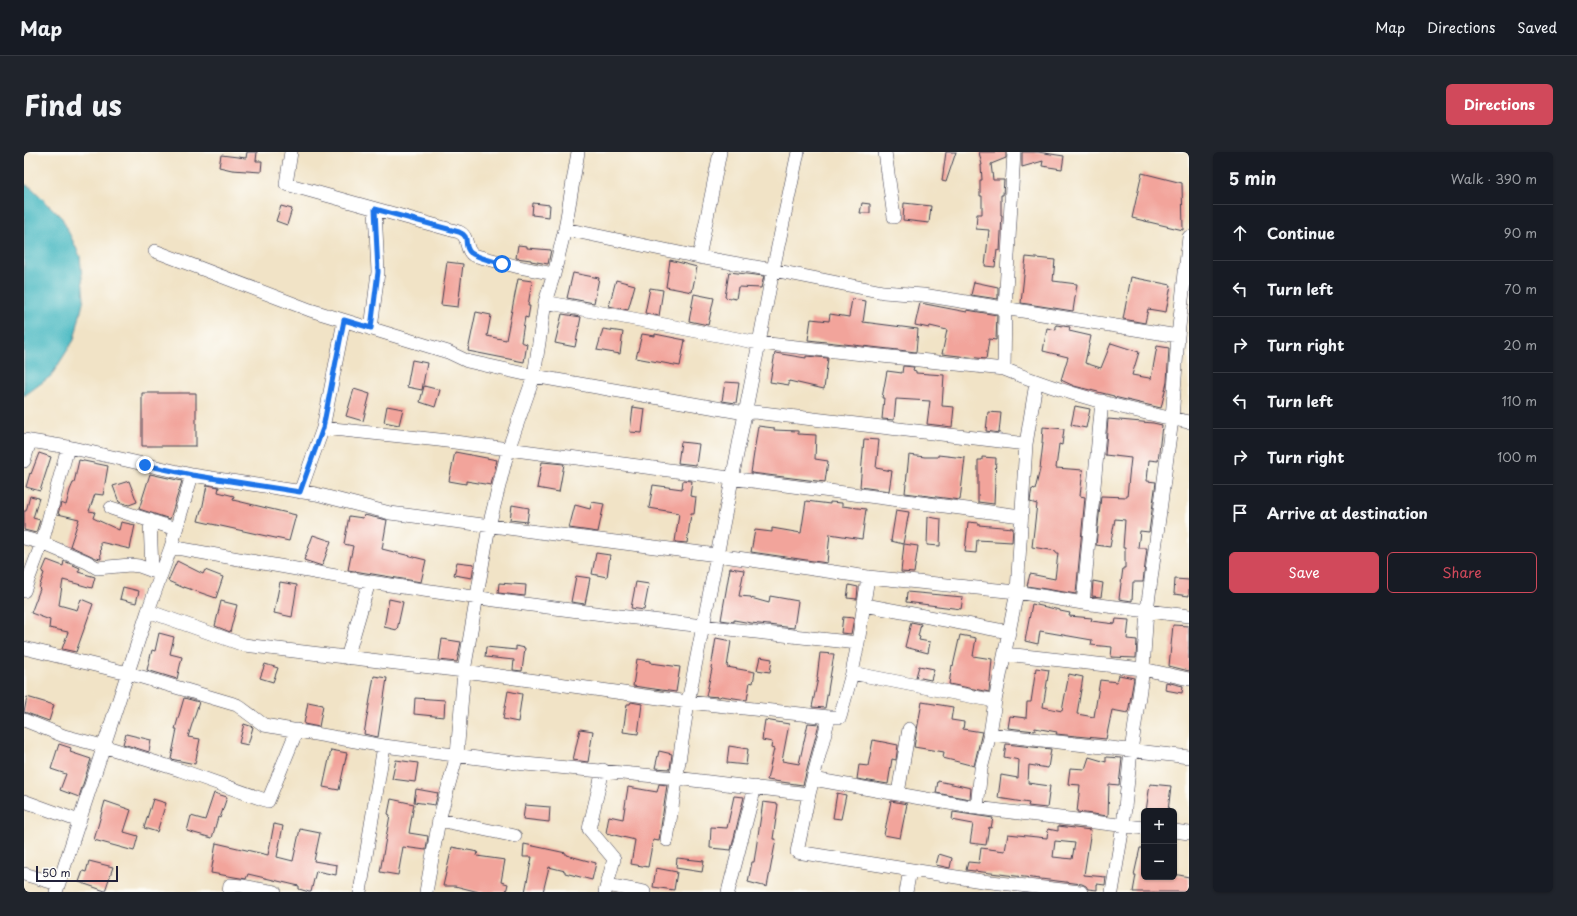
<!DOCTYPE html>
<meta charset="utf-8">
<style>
:root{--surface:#171b24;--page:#20242c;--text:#f1f3f6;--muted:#9ea1a6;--line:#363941;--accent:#d1495b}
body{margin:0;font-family:"Playpen Sans",sans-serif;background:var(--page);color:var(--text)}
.controls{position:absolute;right:12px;bottom:12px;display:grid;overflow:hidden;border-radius:6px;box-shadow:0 1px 3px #0004}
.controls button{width:36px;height:36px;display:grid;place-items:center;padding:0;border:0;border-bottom:1px solid var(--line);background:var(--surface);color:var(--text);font:20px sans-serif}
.scale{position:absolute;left:12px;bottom:10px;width:82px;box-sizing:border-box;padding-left:4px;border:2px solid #22223b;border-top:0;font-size:11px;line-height:14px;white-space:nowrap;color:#22223b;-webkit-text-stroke:3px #fdfcf7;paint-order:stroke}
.stop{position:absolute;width:12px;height:12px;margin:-9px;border:3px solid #1a73e8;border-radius:50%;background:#fff}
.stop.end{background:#1a73e8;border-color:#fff;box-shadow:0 1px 4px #0008}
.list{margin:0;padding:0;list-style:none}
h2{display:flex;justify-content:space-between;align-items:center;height:52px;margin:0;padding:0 16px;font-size:17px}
h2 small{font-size:13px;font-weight:400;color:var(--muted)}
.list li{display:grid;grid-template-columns:26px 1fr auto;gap:12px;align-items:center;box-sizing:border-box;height:56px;padding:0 16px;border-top:1px solid var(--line)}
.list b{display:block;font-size:15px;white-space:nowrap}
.list em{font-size:13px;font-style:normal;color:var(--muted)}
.actions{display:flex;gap:8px;padding:12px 16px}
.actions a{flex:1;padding:9px 0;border:1px solid var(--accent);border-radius:6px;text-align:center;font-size:14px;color:var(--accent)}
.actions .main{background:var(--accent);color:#fff}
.icon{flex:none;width:22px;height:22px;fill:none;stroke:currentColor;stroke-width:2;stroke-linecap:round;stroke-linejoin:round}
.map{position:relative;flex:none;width:1165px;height:740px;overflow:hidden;border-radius:6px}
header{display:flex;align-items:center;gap:24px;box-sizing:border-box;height:56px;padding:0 20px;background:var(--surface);border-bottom:1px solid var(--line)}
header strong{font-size:19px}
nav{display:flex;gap:22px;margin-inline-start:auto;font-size:14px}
.intro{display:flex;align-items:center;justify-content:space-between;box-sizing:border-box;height:96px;padding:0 24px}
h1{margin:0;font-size:28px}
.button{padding:10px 18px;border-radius:6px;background:var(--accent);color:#fff;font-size:14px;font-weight:700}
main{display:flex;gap:24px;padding:0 24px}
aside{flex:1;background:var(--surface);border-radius:6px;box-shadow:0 1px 3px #0004}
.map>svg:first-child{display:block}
.water{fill:#4cbac3;stroke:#376e7f}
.building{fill:#f2a49b;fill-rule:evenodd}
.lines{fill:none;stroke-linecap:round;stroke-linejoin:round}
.minor-casing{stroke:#413f50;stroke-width:14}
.minor{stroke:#fff;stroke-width:13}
.route{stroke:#1a73e8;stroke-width:5}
</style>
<header>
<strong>Map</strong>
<nav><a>Map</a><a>Directions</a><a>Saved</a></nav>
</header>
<div class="intro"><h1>Find us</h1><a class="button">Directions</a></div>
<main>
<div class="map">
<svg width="1165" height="740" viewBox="0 0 1165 740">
<rect width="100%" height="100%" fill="#fdfcf7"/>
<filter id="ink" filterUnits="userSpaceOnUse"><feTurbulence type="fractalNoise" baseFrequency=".025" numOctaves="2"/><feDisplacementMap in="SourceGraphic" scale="8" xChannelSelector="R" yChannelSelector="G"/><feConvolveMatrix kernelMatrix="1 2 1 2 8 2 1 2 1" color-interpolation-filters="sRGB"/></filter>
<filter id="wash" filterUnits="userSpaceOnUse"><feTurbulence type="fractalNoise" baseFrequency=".012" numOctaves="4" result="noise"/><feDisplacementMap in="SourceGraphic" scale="16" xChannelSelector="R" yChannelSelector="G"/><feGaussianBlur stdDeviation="0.9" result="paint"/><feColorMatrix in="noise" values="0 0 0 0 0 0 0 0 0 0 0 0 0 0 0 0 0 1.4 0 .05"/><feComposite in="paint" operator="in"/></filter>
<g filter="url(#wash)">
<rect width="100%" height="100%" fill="#f1e3c6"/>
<path class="water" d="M0,32L8,36L38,66L56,104L60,147L50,188L27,224L0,244Z"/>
<g id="blocks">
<path class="building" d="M223,0H233L232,9H238L237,20L208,18L195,15L197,3L222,6Z
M922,0H932L922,30L918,29Z
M955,0H982V6L967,12L969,28H980L979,43H977V63H978L976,99L973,98L971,115L961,114L965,78L952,77L953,62H958V44H956V28H958L957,13H958Z
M998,0H1014L1040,4L1038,17L1018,14L1019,9L998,15Z
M1118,21L1158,31L1159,78L1108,66Z
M509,51L526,53L525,65L508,63Z
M838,51L846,52V61H836Z
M880,51L907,54L905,71L879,68Z
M257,54L268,57L263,73L252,69Z
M494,93L503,94V96L527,98L524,112L507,109V108L492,106Z
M1002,105L1031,108L1029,129L1053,132L1049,159L997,151Z
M646,108L673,115L668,140L642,135Z
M423,110L439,112L434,155L417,153Z
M705,120L740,124L737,136L714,135L712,147L701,145Z
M549,121L575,126L570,151L543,146Z
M1107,125L1147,133L1142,160L1124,157L1121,171L1099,167Z
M494,127L508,129L504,154H506L504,166L501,165L497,190L503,192L500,210L444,199L452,160L467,163L463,184L482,188Z
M592,128L611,133L604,158L585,154Z
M950,130L974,135V147L947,143Z
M626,136L639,138L635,164L621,161Z
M670,142L690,146L684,173L665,169Z
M828,147L842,149L839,170L894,177L892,200L784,188L787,167L805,169L806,162L825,165Z
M896,151L943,160V158L973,163L972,188L965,187L962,207L918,202L923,178L906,174L905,176L891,173Z
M538,162L557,165L551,195L531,191Z
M1032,173L1046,175L1045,179L1067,184L1061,211L1077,216L1087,191L1115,200L1108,223L1125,226L1127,227L1133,194L1145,196L1143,230L1137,256L1090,245V244L1050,234L1037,228L1044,205L1019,199L1023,176L1032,178Z
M579,177L599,180L596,202L573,198Z
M618,182L631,184V182L661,188L656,214L612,206Z
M751,201L776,205L782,206V204L804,206L800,237L765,229V233L746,230Z
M388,208L403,211L398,238L383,235Z
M879,214L890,215L889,218L892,219V221L920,223L918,254L930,255L928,275L903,272L906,249L872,247L870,268L858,267L860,246H858L863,219L878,221Z
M701,230L715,231L712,251L698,249Z
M400,234L416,238L411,255L396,250Z
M330,237L346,242L339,269L322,264Z
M118,241H172V294H118Z
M363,254L379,257L375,273L360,270Z
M1051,254L1066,257L1062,276L1047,273Z
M609,255L621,257L618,281L606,280Z
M964,260L977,261L975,281L962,279Z
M1084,267L1129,271L1138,273L1134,309L1125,308L1123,329L1132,330L1125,380L1116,379L1114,396H1123L1119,430H1109L1108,449L1095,447L1099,416H1101V396H1099L1101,368L1091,367L1086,395L1072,393L1077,344L1103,345L1105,324L1107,306L1081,303Z
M734,274L750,276V278L774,279V282L792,283L791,307L804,309L801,330L727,321Z
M1019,275L1040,277L1038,293L1035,292L1032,316L1059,318L1056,344L1061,345L1052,442L1003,434L1006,422L1031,427L1034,401H1032V399L1008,395L1013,352L1006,350L1007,342L1008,337L1011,338L1016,317L1019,291H1018Z
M840,287L855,288L852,316L868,319L865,339L836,335Z
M657,290L675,292L672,313L654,311Z
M431,300L473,308L467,333L442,329V332L425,329Z
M15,301L27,305L16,339L2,335L6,321L7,322Z
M885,303L901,305H914V303L941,306L936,348L881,341Z
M958,305L972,306L970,352L954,350V308H958Z
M55,308L84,314L79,343L71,342L65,359L71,360L69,366L95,378L97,370L111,373L106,397L76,390L77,407L72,406L46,394L55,367L34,362L37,351L42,353L46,338L49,331H50Z
M518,310L540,312L535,340L513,336Z
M126,322L158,329L146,367L115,357Z
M659,328L668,329L666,344L672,345L670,362H667L663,391L651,390L655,361L625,356L629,333L658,337Z
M105,329L113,350L105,353L95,350L89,334Z
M183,333L195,335L194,340L210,344L209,348L272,363L265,389L174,369L177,358H178Z
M6,344L15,346L9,366L16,368L12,381L0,378V359H2Z
M782,349L806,352V350L818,351V354L842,357L838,387L806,382L803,411L727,400L731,378L748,380V376L777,381Z
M568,350L580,352L574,380L545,376L551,353L566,357Z
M488,353L505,356L503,370L486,368Z
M872,358L885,360L879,392L867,389Z
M340,363L363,368L358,397L402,408L397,430L324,418L329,394L320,392L325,364L339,366Z
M904,365L917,367L916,394L903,393Z
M944,370L955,371V373L989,376L988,390L953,388L952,401L941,400Z
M289,383L307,389L298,414L280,408Z
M880,392L894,394L890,421L877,420Z
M572,401L586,403L583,425L568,422Z
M23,408L39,414L40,409L56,416L54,420L71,425L68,436L39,428L35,453L53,458L57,447L69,452L52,500L38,497L44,480L25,476L26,468L7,461L16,437L15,436L20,421L18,420Z
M153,409L179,422L181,418L199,425L192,446L160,435V436L144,429Z
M433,410L450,412L448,426L430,423Z
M706,416L720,418L715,444L727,445V446L745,451L746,444L774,449L770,476L727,471L710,468V470L697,468Z
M552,424L566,426L561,452L547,450Z
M1151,427L1165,428V444L1150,442Z
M1069,429L1079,431L1077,445L1068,444Z
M256,430L273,433L268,465L250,461Z
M612,430L625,432L620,458L607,456Z
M475,431L502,433L501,444L474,441Z
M825,433L834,435L833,447L823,446Z
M99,435L115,439L112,451L96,447Z
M883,440L939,445L937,457L882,450Z
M365,447L379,450L373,478L360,475Z
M197,449L213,453L206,480L191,474Z
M1008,452L1036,458V459L1046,461L1045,464L1068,466L1067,469L1091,472L1092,467L1105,468L1103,487L1113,488L1112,506L1087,505L1088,495L1067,493L1068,488L1016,479L1014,492L1001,489Z
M819,465L830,466L827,482L817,481Z
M887,470L897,472L894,484L896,485L895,488L906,490L904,501L881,495Z
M1149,473L1165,474V519L1145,514Z
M135,481L150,485L146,502L158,505L153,527L123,518L128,498L131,499Z
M936,483L952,486L949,504L968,507L965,540L925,532L928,513L929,514Z
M692,486L707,489L703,515L731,520L729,531L726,530L723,548L697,544L696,545L682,544L688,517L687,516Z
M418,487L437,490L433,510L415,508Z
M492,494L501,496L498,519L489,518L490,508L461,505L462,495L492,498Z
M796,501L810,502L801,556L788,555L794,526H793Z
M736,505L748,507L746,520L733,518Z
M613,507L627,509V511L656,515L652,540L609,534Z
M241,512L254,516L249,530L236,526Z
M895,514L910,517L907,528L892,525Z
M1012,516L1025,518L1019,555L1038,559L1045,522L1059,525L1053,562L1070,565L1076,528L1093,530L1095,523L1110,526L1104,561L1088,558L1082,587L1032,582L1033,580L1011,576V579L984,576L986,564L1002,566L1003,550H1007Z
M350,524L363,526L354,585L340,582Z
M1142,530L1159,534L1158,541L1141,538Z
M484,539L498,542L494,570L479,567Z
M3,545L30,553L25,569L0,560Z
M160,546L175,550L164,585L176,587L171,612L147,607L153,577H151Z
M391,546L421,548L420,565L390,562Z
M284,550L299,553L295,575L280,572Z
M607,550L618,552L614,582L599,580L603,552H606Z
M898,550L929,555L927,568L940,570L939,577L958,580L950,614L919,606L920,600L890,595Z
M741,568L765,572L758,609L775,612L784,571L795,572L779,633L743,628L750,597L747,596L748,590L738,588Z
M220,572L229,575L224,593L215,591Z
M556,577L569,579L564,610L549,608Z
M102,582L127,588L125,600L99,592Z
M849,588L874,593L872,608L868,607L864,632L833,627L835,613L844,614Z
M35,592L47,596L46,600L67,607L55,645L36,638L42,622L27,617Z
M982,592L1027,597L1024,616L1005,613L1004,631L1026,634L1023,656L1004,654L1005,651L974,646L977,623L994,626L995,608L980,605Z
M705,594L724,597L722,613L703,611Z
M307,598L323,601L315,638L299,635Z
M635,599L648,602L646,617L631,616Z
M1065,605L1082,610V605L1098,606L1095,633L1085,632L1084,664L1053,660L1056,633L1044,632L1046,616L1061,617Z
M372,608L394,611L391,630L368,627Z
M914,629L947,636L946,647L912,641Z
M635,632L643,633L635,689L629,688L624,715L607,712L611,688L582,681L585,664L599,667L604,635L633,640Z
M1126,632L1147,634L1144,659H1122Z
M392,637L414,641L411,653L390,650Z
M190,641L203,645L196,666L194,665L188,686L163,679L167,664L181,668Z
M813,641L822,643L817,667L809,666Z
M710,644L720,645L707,698L686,696L687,675L703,676Z
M129,647L142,651L133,680L120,676Z
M367,647L390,652L385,681L404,684L402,698L379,695L374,723L356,720L366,663L364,662Z
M81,649L107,658L100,680L114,684L110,699L70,688Z
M867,649L883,652L876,686L860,683Z
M739,650L754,652L749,687H752L743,735L724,730L728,710H730Z
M501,653L526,655L525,670L499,667Z
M929,660L969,666L967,676L965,675L962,693L946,691L949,672L928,668Z
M250,672L259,674L253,705L269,709L276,677L296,681L290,709L313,713L312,723L292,719L287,740H285L275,737V734L224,722L222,727L187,721L192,691L244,703Z
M1034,674L1067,678L1060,723L1082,725L1081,733L1073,732V738L1064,737L1062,734L1058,732L942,718L944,710L955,711L957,696L981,699L984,682L1023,686L1024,677L1034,679ZM1031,689L1051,691L1048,707L1029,705Z
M500,692L542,701V703L572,711L568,728L541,721V719L525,715L519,740H501L508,705H499Z
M428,695L454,700L453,704L481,708L477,730L484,732L482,740H455L431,734H419Z
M1116,696H1120V725H1150V722L1165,725V740H1109L1112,723H1110Z
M915,702L928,706L926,716L912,713Z
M653,706L680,709L678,720L652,716Z
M65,709L89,715L81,739L55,730L59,719L62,720Z
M632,716L653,720L650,738L629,735Z"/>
</g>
</g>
<g filter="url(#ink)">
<use href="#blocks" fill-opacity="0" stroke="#413f50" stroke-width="1"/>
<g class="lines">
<g class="minor-casing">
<path id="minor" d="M267,0L262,32L435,80C446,85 440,97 449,103L495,115L530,122
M861,0L870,65
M541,77L675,105L749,118L859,140L899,143L1154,184
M131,99L286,158L424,200L443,209L510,224L721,261L730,260L1002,292L993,440L971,549L966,582L957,617L953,656
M675,105L696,0
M521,150L735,191L980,217C1039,241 1102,258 1165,270
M347,177L354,120L351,57
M980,217L981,156L990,0
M299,276L415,288L997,364
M0,288L44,295L168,323L292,342L366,361L693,403L844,425L993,440L1059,451L1165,464
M1002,292L1012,231
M0,309L6,289
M276,340L299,276L320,169
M87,356L152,377
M126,368L128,419
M0,386L18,391L63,410L73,416L106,413L115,414L137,422
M147,395L168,323
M0,439L18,391L44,295
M1059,451L1078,249
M841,453L985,480
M124,459L220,493L440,519L664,550L805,565L785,642L773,700L958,729L1057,740
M834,491L844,425
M0,496L104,521L213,553L240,573L360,594L501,612L652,626L785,642
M981,502L1119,517L1165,527
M323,506L345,430
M828,521L971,549
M0,568L40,584L79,594L156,618L244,649L273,578
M966,582L1165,605
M579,618L565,677L590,707L581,740
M789,627L953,656L1120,676
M874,641L885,577
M0,649L55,669
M415,668L491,684
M1150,679L1165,681
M643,688L664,550L735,191L749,118L774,0
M0,722L34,732
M583,733L620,740
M32,740L124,459L147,395C214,407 280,419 346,430C508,455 671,474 834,491L828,521L816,565H805
M205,740L206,733L218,734L251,740
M336,740L360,594
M402,740L415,668L433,603L440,519L465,374L484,298L510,224L521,150L530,122L541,77L554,0
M704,740L731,635
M882,740L886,718
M1088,740L1099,674L1107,599L1119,517L1123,458L1148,267L1154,184L1165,85"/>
</g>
<use href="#minor" class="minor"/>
</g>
</g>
<g class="lines" filter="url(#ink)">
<path class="route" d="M121,313L168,323L276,340L299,276L320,168L347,176L354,120L351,57L435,80C447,85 439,91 445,99C449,105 470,109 478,112"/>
</g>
</svg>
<div class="controls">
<button>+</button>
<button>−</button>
</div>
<div class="scale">50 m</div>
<div class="stop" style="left:478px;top:112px"></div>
<div class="stop end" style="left:121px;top:313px"></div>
</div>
<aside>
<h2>5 min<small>Walk · 390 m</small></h2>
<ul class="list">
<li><svg class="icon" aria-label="ahead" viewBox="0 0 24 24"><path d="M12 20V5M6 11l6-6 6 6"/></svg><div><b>Continue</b></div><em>90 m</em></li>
<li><svg class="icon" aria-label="left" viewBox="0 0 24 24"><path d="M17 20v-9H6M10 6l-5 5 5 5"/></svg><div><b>Turn left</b></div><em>70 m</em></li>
<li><svg class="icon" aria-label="right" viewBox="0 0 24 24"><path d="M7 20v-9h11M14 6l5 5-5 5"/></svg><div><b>Turn right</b></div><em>20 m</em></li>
<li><svg class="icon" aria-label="left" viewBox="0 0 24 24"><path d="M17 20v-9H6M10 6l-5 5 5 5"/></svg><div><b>Turn left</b></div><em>110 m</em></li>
<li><svg class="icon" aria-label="right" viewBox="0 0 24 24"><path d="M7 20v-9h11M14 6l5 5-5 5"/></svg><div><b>Turn right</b></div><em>100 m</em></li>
<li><svg class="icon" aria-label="arrive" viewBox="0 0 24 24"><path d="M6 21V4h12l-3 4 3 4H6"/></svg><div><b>Arrive at destination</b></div></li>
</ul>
<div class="actions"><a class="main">Save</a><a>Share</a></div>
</aside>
</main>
